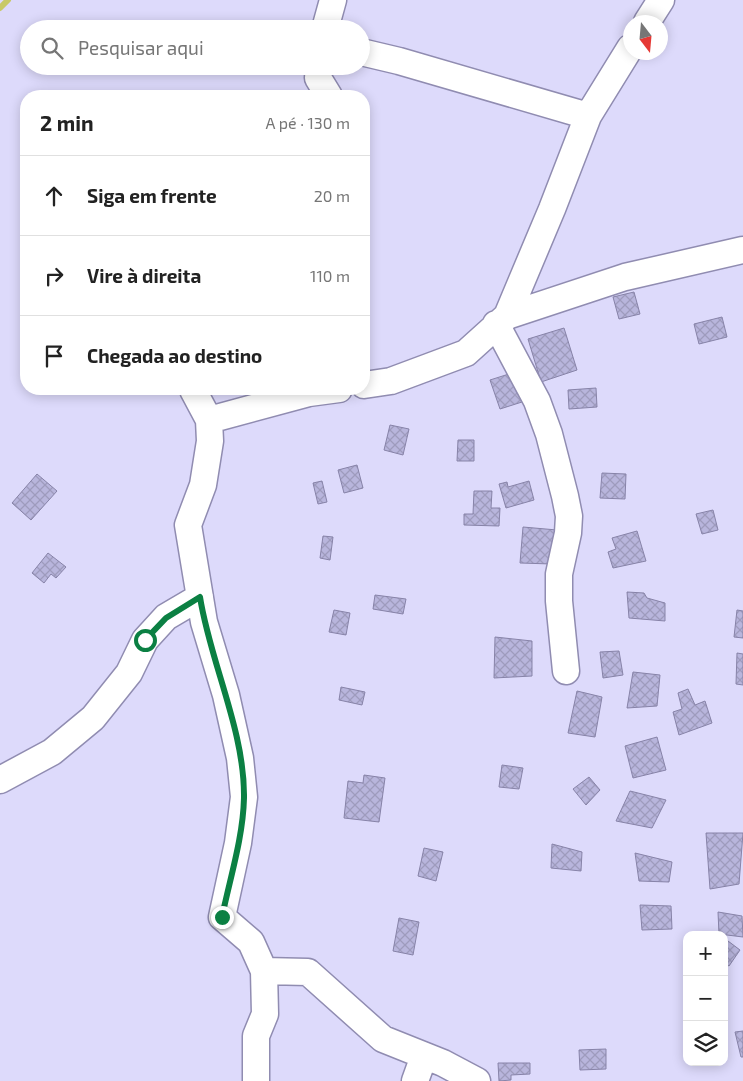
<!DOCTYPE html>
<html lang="pt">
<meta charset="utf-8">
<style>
:root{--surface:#fff;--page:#f6f6f6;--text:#222;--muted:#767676;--line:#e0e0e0}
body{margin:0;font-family:"Exo 2",sans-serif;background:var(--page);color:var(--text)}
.controls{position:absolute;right:15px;bottom:15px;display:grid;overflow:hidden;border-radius:10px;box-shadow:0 2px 12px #0003}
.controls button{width:45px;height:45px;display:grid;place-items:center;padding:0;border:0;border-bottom:1px solid var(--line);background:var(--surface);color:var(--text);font:25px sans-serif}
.compass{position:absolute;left:623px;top:15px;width:45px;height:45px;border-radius:50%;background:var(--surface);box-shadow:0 2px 12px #0003;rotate:164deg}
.stop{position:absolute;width:15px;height:15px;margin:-11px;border:4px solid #0b8043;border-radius:50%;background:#fff}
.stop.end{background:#0b8043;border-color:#fff;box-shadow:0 1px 5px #0008}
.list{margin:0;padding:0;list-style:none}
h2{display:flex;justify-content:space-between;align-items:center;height:65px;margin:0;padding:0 20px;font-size:21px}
h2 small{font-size:16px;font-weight:400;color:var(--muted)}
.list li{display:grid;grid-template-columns:32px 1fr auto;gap:15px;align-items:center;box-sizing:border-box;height:80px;padding:0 20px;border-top:1px solid var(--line)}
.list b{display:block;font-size:19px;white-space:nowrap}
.list em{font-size:16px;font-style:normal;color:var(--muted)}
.icon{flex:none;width:28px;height:28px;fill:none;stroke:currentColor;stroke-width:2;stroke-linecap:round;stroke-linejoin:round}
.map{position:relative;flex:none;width:743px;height:1081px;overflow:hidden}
.search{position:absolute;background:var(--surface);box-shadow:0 2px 12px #0003;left:20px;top:20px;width:350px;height:55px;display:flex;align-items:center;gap:12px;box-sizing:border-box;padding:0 18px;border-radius:28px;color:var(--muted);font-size:19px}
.panel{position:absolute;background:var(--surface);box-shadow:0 2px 12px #0003;left:20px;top:90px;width:350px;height:305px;border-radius:20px}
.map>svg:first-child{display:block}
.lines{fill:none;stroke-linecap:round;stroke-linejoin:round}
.stream{stroke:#c8c966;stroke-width:6}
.building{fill:url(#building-cross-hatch);stroke:#8783a8}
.minor-casing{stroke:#908cb1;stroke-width:29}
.minor{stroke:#fff;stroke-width:26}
.route{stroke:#0b8043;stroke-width:6}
</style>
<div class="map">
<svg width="743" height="1081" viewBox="0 0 743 1081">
<defs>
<pattern id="building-cross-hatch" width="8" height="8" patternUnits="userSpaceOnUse" patternTransform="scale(1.25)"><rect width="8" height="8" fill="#b8b5dc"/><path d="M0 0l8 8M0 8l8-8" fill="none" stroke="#9e9bbd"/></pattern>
</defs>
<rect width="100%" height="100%" fill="#dddafb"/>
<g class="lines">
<path class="stream" d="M0,8L8,0"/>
</g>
<path class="building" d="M634,292L640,314L619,319L613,297Z
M722,317L727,337L699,344L694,324Z
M564,328L577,370L541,382L528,339Z
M512,373L522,402L500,409L490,380Z
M596,388L597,407L569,409L568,390Z
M390,425L409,429L403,455L384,450Z
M458,440H474V461H457Z
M357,465L363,488L344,493L338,470Z
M602,473L626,474L625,499L600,498Z
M37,474L57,491L31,520L12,503Z
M322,481L327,502L318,504L313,483Z
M529,481L534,500L506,508L499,484L507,482L508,487Z
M474,491H492L491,508H500L499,526L464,525V514H473Z
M713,510L718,530L702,534L696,514Z
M523,527L557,530L552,564L520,563Z
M637,531L646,561L613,568L608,552L616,549L612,538Z
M323,536L333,537L330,560L320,558Z
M48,553L66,567L56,578L51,574L44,583L32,573Z
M627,592L644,593L647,598L665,603V621L629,618Z
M375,595L406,599L403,614L373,609Z
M334,610L350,613L346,635L329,632Z
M737,610L743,611V638L734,637Z
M495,637L532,641V676L494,678Z
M619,651L623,675L603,678L600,652Z
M737,653L743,654V685L736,684Z
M633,672L660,675L657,706L627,708Z
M341,687L365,692L362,705L339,700Z
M688,689L695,705L705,701L712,723L679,735L673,712L682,709L678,693Z
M577,691L602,697L595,737L568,733Z
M657,737L666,770L633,778L625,746Z
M502,765L523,768L519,789L499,787Z
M364,775L385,778L379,822L344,818L348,781L363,783Z
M589,777L600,790L586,805L573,789Z
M630,791L666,800L652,828L616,821Z
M706,833H743L739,884L710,889Z
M552,844L582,852L581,871L551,868Z
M424,848L443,852L436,881L418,876Z
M635,853L672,862L669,882L639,881Z
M640,905L671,906L672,929L642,930Z
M718,912L742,916L743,937L719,934Z
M399,918L419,922L413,955L393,951Z
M724,938L740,950L729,966L724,963Z
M743,1031V1057H741L735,1032Z
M606,1049V1069L580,1070L579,1050Z
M498,1063H530V1074L511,1075V1080L499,1081Z"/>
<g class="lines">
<g class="minor-casing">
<path id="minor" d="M647,22L661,0
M325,29L333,0
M361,52L399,61L588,116
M319,66L318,78L329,96
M507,316L552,209L588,116L630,48
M496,324L537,401L549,434L565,496L569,516L568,533L559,574V601L566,671
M364,385L391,381L466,353L507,316L625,277L743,250
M194,389L193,390L209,420L210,441L203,485L188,525L204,622L226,695L240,758L244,797L238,843L222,917L251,942L264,971L265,1014L256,1036V1081
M209,420L309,393L339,389
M0,780L52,752L93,718L129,673L145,640L166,617L200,597
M264,971L308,972L383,1039L443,1063L477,1081
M415,1081L424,1056"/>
</g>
<use href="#minor" class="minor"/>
</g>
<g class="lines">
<path class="route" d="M145,640L166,618L200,597C210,662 245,731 244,798C243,838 230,878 222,917"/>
</g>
</svg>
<div class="controls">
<button>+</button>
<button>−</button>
<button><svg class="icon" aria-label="layers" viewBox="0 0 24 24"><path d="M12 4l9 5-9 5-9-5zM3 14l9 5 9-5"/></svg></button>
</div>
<svg class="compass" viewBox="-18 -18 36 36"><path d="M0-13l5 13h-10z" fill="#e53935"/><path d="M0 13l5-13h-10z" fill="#767676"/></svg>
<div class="stop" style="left:145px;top:640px"></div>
<div class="stop end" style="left:222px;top:917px"></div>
<div class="search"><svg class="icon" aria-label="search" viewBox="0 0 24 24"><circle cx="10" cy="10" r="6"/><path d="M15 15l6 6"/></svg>Pesquisar aqui</div>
<section class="panel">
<h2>2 min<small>A pé · 130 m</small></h2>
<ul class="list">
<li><svg class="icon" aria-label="ahead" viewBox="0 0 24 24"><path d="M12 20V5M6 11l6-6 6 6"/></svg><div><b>Siga em frente</b></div><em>20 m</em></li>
<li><svg class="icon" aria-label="right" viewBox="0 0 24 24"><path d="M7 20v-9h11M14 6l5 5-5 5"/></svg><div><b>Vire à direita</b></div><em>110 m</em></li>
<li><svg class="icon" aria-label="arrive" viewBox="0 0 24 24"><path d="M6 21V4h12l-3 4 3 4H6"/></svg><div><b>Chegada ao destino</b></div></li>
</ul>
</section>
</div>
